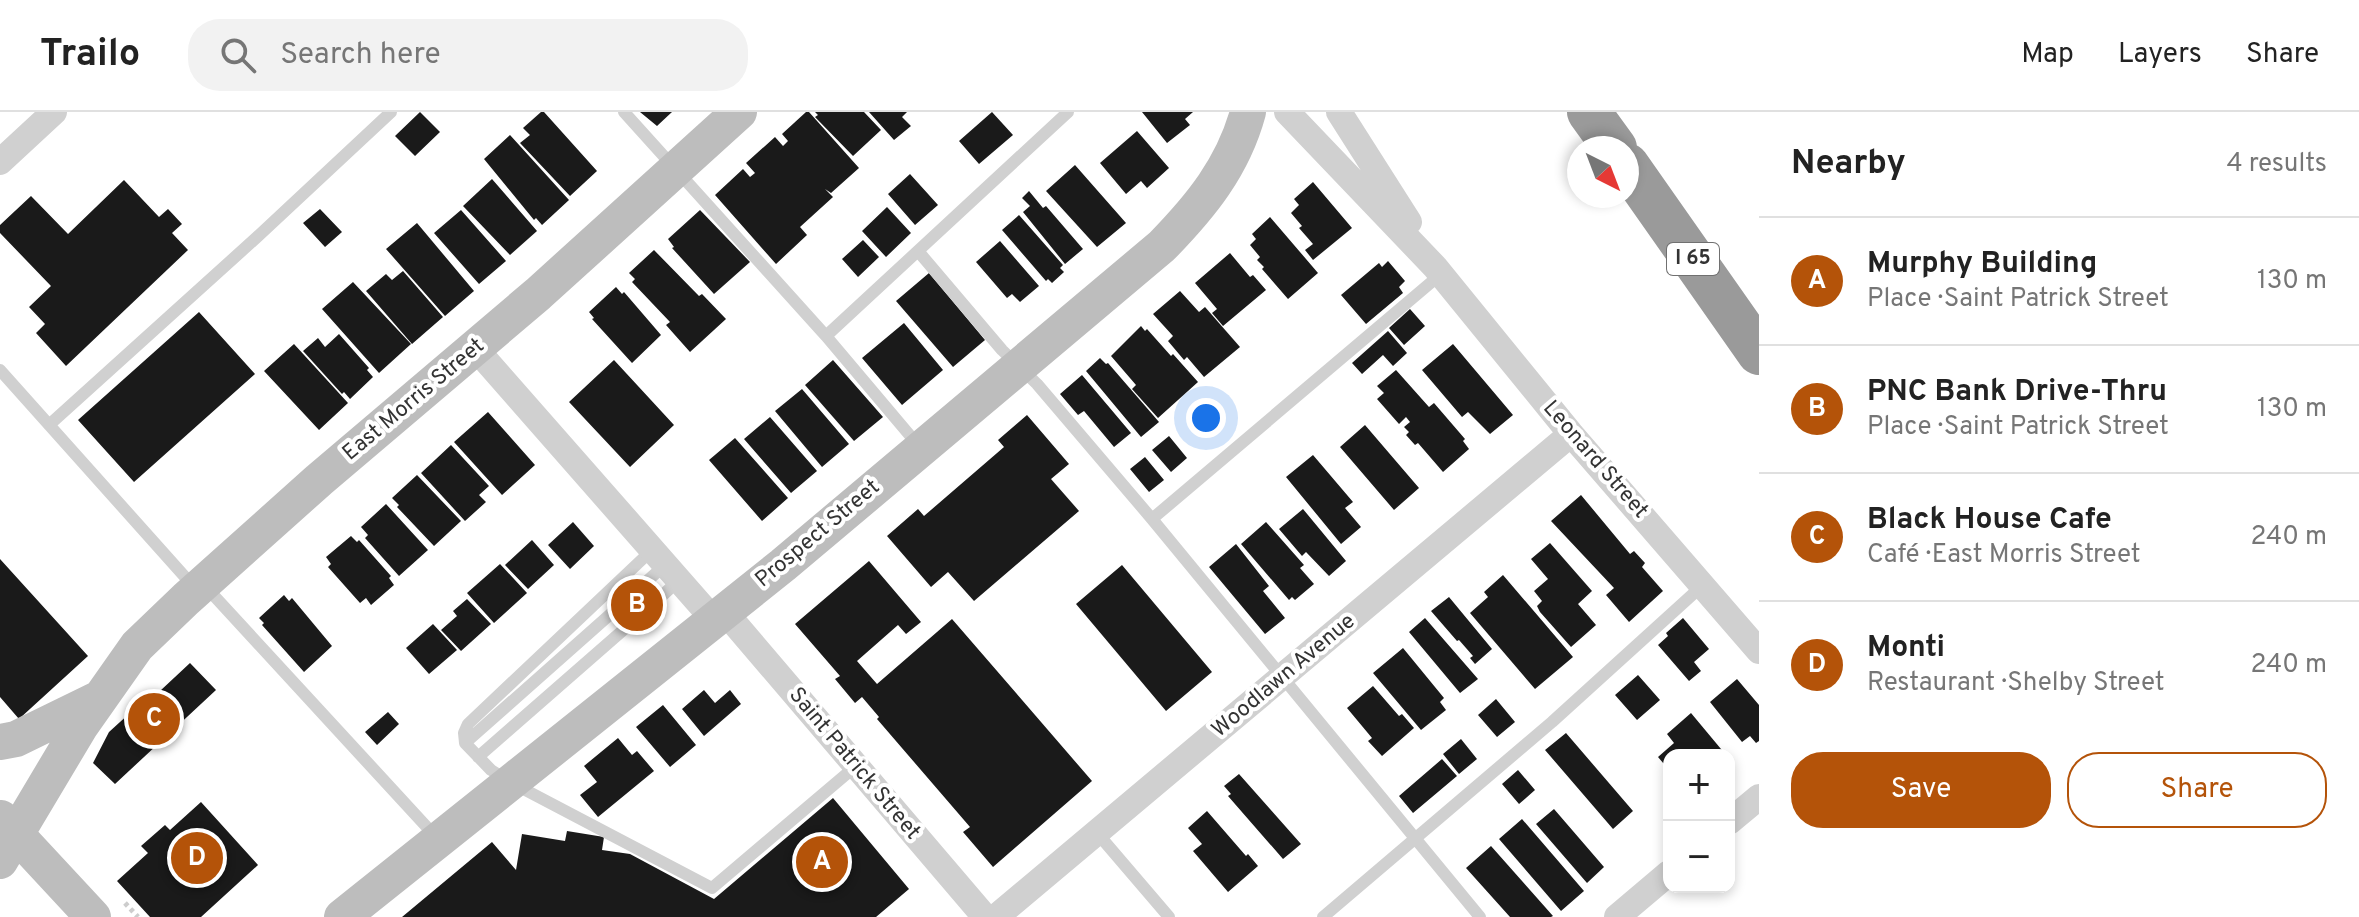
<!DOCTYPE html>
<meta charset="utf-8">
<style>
:root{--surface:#fff;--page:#f2f2f2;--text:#222;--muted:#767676;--line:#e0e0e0;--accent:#b45309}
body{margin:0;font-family:Overpass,sans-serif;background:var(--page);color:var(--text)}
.controls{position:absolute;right:24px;bottom:24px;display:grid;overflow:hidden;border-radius:16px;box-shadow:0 4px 12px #0003}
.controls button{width:72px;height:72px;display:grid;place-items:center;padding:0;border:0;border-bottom:2px solid var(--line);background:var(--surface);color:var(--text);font:40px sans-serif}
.compass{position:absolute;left:1567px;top:24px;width:72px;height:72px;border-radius:50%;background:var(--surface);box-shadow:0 4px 12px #0003;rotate:138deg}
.you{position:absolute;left:1206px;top:306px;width:28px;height:28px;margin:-20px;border:6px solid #fff;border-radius:50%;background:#1a73e8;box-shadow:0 0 0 12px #1a73e833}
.badge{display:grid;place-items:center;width:52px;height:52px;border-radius:50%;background:var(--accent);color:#fff;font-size:26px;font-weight:700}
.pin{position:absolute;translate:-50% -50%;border:4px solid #fff;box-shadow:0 2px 8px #0006}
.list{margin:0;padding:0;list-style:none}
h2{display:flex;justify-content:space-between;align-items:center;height:104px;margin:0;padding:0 32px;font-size:34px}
h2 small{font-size:26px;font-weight:400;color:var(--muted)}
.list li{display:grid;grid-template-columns:52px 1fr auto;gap:24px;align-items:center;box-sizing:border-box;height:128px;padding:0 32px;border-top:2px solid var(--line)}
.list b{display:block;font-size:30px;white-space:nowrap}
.list p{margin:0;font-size:26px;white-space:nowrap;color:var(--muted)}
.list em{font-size:26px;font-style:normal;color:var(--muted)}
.actions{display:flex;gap:16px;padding:24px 32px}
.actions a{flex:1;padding:18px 0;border:2px solid var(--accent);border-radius:32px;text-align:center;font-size:28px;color:var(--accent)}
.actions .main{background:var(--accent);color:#fff}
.icon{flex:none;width:44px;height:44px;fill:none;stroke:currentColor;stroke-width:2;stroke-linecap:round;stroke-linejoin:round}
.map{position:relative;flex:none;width:1759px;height:805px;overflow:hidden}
header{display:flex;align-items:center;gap:48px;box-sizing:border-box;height:112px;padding:0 40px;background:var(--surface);border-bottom:2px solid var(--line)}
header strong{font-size:38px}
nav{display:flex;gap:44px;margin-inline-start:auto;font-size:28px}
.search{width:560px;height:72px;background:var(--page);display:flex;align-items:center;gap:20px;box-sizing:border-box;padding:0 28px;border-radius:32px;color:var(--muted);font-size:30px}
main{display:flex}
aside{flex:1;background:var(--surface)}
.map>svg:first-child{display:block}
.building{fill:#1a1a1a}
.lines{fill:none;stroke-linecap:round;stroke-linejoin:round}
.path{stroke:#cdcdcd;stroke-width:5;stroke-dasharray:4 4;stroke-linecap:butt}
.service{stroke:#d0d0d0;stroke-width:12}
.minor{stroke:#d0d0d0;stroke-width:26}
.secondary{stroke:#bdbdbd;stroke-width:36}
.motorway{stroke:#9a9a9a;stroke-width:44}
.labels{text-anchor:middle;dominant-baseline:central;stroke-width:8;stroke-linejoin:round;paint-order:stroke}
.shield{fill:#fff;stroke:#707070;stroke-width:2}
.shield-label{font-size:20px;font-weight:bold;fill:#333}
.street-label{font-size:22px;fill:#333;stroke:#fff}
</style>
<header>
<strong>Trailo</strong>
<div class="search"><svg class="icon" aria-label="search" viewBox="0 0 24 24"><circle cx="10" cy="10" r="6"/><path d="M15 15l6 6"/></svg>Search here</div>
<nav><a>Map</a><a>Layers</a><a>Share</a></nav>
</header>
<main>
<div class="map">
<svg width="1759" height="805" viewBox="0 0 1759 805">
<rect width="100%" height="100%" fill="#fff"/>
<path class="building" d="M420,0L440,20L415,44L395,24Z
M541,0H544L597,59L570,84L520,31L530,23L523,16Z
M640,0H672L657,14Z
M806,0H809L859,56L831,81L825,77L833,85L800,115L807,123L776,152L715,83L743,57L750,65L755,61L746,51L775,25L783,34L788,29L782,22Z
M815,0H864L881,18L853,44L815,5L818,3Z
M869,0H907L902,5L911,14L894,28Z
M992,0L1013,23L979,52L959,29Z
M1142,0H1193L1185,7L1190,13L1167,31Z
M1137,19L1169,56L1147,76L1141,69L1126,82L1100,51Z
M510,23L569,88L542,113L536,106L534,108L484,47Z
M1075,53L1126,111L1097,135L1046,79Z
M910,62L938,93L915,113L888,82Z
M492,67L537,119L510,143L463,94Z
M124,68L159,105L168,97L182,112L172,121L188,138L66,254L36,221L45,212L29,195L51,174L0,121V113L31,84L68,122Z
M1313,70L1352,116L1313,148L1305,138L1313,132L1299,116L1302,114L1291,101L1299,93L1294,87Z
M1029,79L1043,96L1046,94L1083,137L1065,152L1023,100L1030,94L1022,86Z
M887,95L911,121L886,145L862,119Z
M320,97L342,120L325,135L303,111Z
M461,98L506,149L479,172L434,121Z
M700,98L750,150L714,182L672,136L674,135L668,127Z
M1019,103L1063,153L1060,156L1064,160L1052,171L1048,167L1046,169L1002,118Z
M1270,105L1318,161L1288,187L1262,157L1264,155L1257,148L1260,145L1250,133L1256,127L1252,122Z
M417,111L474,179L445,204L386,137Z
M863,128L879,145L858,165L842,147Z
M1000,129L1039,174L1020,190L1012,182L1007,186L976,150Z
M654,138L699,184L702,182L726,207L690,240L666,213L670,210L632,170L635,167L629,161Z
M1230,141L1250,165L1253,163L1266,178L1223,214L1212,201L1217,197L1195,171Z
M1388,149L1405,169L1399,175L1403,181L1366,212L1341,183L1379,151L1382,155Z
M403,159L443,205L412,232L366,179L386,162L392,168Z
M929,161L985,228L953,255L896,189Z
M353,170L411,232L379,261L322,197Z
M616,175L622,182L624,180L661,223L632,251L592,207L594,206L589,200Z
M1180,179L1199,200L1205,195L1240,235L1204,265L1187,245L1184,248L1168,229L1173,224L1153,202Z
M1410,197L1425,214L1404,233L1389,216Z
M199,200L255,262L134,370L78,308Z
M904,211L943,258L902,293L862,246Z
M1141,214L1145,219L1147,217L1171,244L1173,242L1198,270L1158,306L1132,277L1136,273L1111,244Z
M1388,219L1407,241L1393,254L1383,243L1362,262L1352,251Z
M339,222L369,256L367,258L373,265L350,287L344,280L342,282L303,239L318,226L325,235Z
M294,232L348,291L319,318L264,259Z
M1453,232L1513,303L1490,322L1468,300L1462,305L1422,258Z
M1100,246L1106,252L1108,251L1159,310L1141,325L1086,259Z
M614,248L674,313L630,355L569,290Z
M833,248L883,305L854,329L805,273Z
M1396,258L1429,295L1434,291L1465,327L1463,329L1469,337L1443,360L1418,331L1415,333L1406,323L1409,320L1404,315L1410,310L1406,305L1399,312L1377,287L1384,281L1377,274Z
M1082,263L1131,321L1114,335L1084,299L1078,303L1060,282Z
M802,277L849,332L822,355L775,299Z
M488,300L535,353L502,383L454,330Z
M1027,303L1069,352L1051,367L1079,399L974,489L948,460L931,475L887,424L918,397L924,404L1004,335L998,328Z
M770,305L817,359L791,381L744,327Z
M1365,313L1419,376L1394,398L1340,335Z
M1169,324L1187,346L1171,360L1152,338Z
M735,326L788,386L762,409L709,348Z
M451,333L489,374L479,383L486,390L465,409L421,361Z
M1313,343L1353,390L1345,396L1361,415L1341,432L1286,365Z
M1145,345L1164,368L1149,380L1130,357Z
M417,363L461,409L434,434L397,395L399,393L392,386Z
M1581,383L1630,442L1634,439L1645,451L1642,455L1663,479L1629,510L1606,483L1614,476L1551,409Z
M386,392L428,438L399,464L365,426L368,423L361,415Z
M1303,397L1346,449L1329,464L1306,440L1302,444L1279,417Z
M573,410L594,434L570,457L548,433Z
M1266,410L1304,453L1300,456L1314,472L1295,488L1292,485L1289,488L1241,432Z
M351,424L357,430L359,428L391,464L389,466L394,473L371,493L366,486L360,491L328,455L331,452L326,445Z
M532,428L554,453L528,477L505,453Z
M1550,431L1592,479L1578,492L1596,513L1571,535L1540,500L1537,494L1542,489L1534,479L1548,467L1531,447Z
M1236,432L1269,474L1263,479L1285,506L1265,522L1209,455Z
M0,447L88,544L19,607L0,585Z
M869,449L921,510L906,522L898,513L857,549L877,572L952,507L1092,669L993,755L963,720L970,715L877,607L879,605L862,585L855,591L835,567L840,564L795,512Z
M500,452L527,481L494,511L467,481Z
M1122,453L1212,560L1166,599L1076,492Z
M1503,463L1573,545L1535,577L1470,501L1488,485L1484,480Z
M628,468L658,503L645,515L614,481Z
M284,483L289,489L292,486L332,534L304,560L262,513L264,511L259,506Z
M1449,485L1492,537L1475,552L1470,546L1473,544L1459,528L1457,529L1431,499Z
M467,487L491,512L461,539L441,518L457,504L453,499Z
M1425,506L1478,567L1460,581L1409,520Z
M1683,506L1709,537L1694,550L1701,559L1689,569L1658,533L1668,524L1666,521Z
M433,512L457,538L429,562L406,536Z
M1403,536L1444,586L1440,590L1446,598L1421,618L1373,561Z
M190,551L216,578L115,672L93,651L109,620L142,590L145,593Z
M1638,563L1660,588L1637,608L1615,583Z
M1737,567L1759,593V629L1756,631L1750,624L1742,630L1710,590Z
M1373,574L1399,604L1402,602L1414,616L1382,644L1368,629L1372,626L1347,596Z
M704,578L715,591L730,578L741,592L704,624L682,597Z
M1496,587L1515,610L1497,625L1478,603Z
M663,593L696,633L670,655L636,615Z
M388,600L399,612L377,633L365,620Z
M1691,601L1726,643H1669V658L1658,645L1674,631L1667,622Z
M1566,621L1633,699L1613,717L1545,638Z
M618,626L632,643L637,639L654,659L598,705L580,683L597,670L584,654Z
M1461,627L1477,647L1459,662L1443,642Z
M1442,647L1457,664L1413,701L1399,684Z
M1518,658L1535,678L1519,692L1502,672Z
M1239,662L1301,732L1283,747L1228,684L1231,682L1224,674Z
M833,686L909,777L876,805H402L492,730L516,758L522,722L565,729L567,719L604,725L602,738L630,742L714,787Z
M201,690L258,753L201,805H150L117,769L148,741L141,734L165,713L170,718Z
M1554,697L1604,755L1587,771L1536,712Z
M1207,699L1246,744L1248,742L1258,754L1228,780L1193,739L1202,732L1188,716Z
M1522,707L1584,779L1561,799L1499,727Z
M1491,734L1553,804L1551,805H1510L1466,756Z"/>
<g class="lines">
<path class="path" d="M125,791L138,805"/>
<path class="service" d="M624,0L826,224L918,333
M918,139L1002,238L1037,272L1152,407L1480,805
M826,224L1068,0
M0,258L194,475
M49,313L256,126L391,0
M1152,407L1441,162
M205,474L436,725
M637,478L665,453
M623,491L465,631L491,658L512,671L712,776L856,654
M651,494L679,468
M465,631L464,621L468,612L652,438
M478,645L637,506
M1098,722L1169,805
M1323,805L1552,610L1703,473"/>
<path class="minor" d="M1287,0L1435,155L1571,322L1759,539
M1339,0L1409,110
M0,50L54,0
M475,236L713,507
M724,499L985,805
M1729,710L1759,685
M996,805L1571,322
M1617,805L1669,761"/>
<path class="secondary" d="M0,630L16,627L98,587
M1,706L93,805
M0,749L80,615L137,534L186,487L319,368L538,182L739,0
M342,805L783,453L1162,134C1201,94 1233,55 1248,0"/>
<path class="motorway" d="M1589,0L1615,36
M1627,53L1759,241"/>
</g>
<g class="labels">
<rect class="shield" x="1667" y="131" width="52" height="32" rx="6"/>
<g class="shield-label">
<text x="1693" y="147">I 65</text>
</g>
<g class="street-label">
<text transform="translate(414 288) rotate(-40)">East Morris Street</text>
<text transform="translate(1595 348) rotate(49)">Leonard Street</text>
<text transform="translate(818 422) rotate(-40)">Prospect Street</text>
<text transform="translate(1284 564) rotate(-40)">Woodlawn Avenue</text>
<text transform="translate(854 652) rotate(50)">Saint Patrick Street</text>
</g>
</g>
</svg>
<div class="controls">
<button>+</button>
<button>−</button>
</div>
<svg class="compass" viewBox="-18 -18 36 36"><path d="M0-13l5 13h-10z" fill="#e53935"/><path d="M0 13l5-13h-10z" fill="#767676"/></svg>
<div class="you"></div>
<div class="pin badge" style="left:822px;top:750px">A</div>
<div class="pin badge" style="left:637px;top:493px">B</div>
<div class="pin badge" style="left:154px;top:607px">C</div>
<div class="pin badge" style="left:197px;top:746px">D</div>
</div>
<aside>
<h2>Nearby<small>4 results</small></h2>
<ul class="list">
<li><span class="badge">A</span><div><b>Murphy Building</b><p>Place · Saint Patrick Street</p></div><em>130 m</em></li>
<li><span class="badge">B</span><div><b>PNC Bank Drive-Thru</b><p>Place · Saint Patrick Street</p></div><em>130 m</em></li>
<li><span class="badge">C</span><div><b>Black House Cafe</b><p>Café · East Morris Street</p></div><em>240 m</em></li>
<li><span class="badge">D</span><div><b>Monti</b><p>Restaurant · Shelby Street</p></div><em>240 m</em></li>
</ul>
<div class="actions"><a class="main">Save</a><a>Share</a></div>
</aside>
</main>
